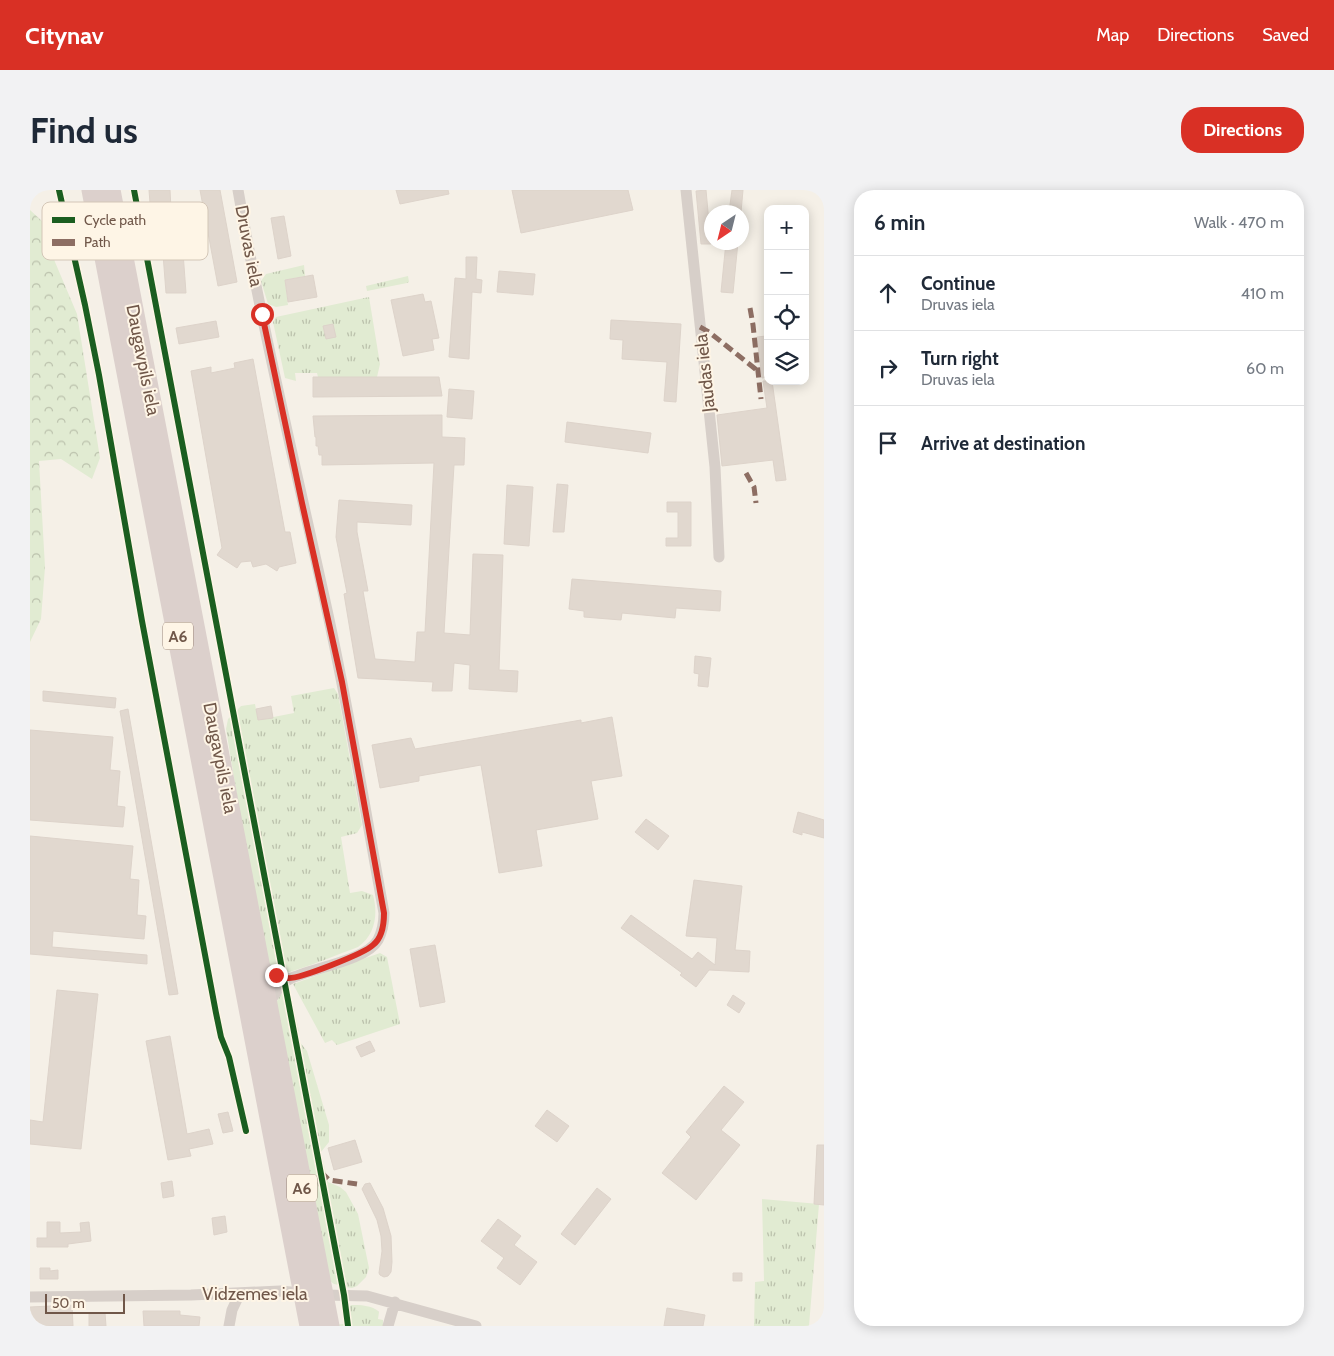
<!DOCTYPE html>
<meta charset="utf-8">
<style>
:root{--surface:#fff;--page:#f2f2f3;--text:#1f2937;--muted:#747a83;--line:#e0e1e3;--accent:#d93025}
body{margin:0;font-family:Cabin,sans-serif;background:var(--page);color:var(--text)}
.controls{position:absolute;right:15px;top:15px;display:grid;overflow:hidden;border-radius:10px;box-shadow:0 2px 12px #0003}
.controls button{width:45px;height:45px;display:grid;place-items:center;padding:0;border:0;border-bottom:1px solid var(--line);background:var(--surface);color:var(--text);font:25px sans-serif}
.compass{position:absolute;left:674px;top:15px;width:45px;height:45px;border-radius:50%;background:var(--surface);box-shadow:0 2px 12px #0003;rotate:215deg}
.scale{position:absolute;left:15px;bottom:12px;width:80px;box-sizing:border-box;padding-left:5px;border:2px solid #705749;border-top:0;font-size:14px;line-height:18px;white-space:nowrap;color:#705749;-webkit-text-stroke:4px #fef5e6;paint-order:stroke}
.stop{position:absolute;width:15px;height:15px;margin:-11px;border:4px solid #d93025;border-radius:50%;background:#fff}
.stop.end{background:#d93025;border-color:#fff;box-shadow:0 1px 5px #0008}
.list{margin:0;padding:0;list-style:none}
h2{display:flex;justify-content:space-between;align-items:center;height:65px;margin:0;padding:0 20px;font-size:21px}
h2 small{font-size:16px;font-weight:400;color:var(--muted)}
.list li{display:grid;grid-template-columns:32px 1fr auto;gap:15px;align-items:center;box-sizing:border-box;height:75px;padding:0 20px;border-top:1px solid var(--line)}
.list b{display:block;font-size:19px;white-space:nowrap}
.list p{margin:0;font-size:16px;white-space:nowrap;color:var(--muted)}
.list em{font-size:16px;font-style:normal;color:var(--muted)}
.icon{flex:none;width:28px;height:28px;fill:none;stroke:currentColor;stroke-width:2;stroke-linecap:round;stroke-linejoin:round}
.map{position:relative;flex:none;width:794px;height:1136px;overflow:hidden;border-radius:20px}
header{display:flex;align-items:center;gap:30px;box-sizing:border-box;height:70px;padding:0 25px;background:var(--accent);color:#fff}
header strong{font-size:24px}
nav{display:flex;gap:28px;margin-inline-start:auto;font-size:18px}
.intro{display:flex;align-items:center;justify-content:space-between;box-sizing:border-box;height:120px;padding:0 30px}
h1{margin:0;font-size:35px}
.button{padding:12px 22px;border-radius:20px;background:var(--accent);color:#fff;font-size:18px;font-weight:700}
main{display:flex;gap:30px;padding:0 30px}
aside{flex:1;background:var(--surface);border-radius:20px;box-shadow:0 2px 12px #0003}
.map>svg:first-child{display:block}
.grass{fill:url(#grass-tufts)}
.forest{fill:url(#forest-crowns)}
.building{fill:#e1d8cf;stroke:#ddd3ca}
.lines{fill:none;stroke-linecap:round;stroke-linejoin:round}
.street{stroke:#d7cfc9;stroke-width:11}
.highway{stroke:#dcd0cc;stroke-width:21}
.quiet{stroke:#8d6e63;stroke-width:5;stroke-dasharray:10 5;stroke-linecap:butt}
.cycleway-casing{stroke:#fef5e6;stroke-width:9}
.cycleway{stroke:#1b5e20;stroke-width:6}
.route{stroke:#d93025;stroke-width:6}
.labels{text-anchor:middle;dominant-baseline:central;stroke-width:4;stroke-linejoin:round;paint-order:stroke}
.shield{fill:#fef5e6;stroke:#9b8678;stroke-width:1}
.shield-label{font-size:16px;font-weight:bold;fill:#705749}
.street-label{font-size:18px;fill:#705749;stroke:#fef5e6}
.key{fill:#fef5e6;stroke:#d3c6b7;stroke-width:1}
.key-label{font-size:14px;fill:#705749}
</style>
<header>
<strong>Citynav</strong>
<nav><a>Map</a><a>Directions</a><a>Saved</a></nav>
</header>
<div class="intro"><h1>Find us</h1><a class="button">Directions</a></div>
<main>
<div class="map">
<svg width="794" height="1136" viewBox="0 0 794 1136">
<defs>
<pattern id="grass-tufts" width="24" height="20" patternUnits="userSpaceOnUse" patternTransform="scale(1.25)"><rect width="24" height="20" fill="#e1ebd2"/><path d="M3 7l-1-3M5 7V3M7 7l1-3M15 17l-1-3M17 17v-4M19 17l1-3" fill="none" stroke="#bbc1ac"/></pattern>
<pattern id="forest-crowns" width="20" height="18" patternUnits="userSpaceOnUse" patternTransform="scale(1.25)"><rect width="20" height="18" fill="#e1ebd2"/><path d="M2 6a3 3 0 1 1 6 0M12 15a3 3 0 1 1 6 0" fill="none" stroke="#bbc1ac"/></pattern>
</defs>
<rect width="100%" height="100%" fill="#f5f0e7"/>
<path class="grass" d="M274,75L275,86L255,90L258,115L246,117L238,114L231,91L236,84Z
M378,86L379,92L377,93L337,101L336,96Z
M339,107L350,174L347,187H288L287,183H265L266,191L255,188L243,132L246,127Z
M304,498L308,504L332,635L327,643L311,647L320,703L332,701L343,705C348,723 346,745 328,757C322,760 313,762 307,765C290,772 273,778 256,783L241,776L233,765L196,539L198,529L211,516L225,514L228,530L264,523L261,506Z
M350,763L357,767L370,834L307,855L302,850L295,853L263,794Z
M259,797L269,841L268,843L266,841L257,800Z
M251,804H253L309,1095L304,1094L300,1091L246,813Z
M268,850L277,861L299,935V952L291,962L298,992L310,997L316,1002L328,1024L339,1078L336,1087L327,1096L322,1098L315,1097L267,855Z
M732,1009L789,1014L779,1136H724L725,1092L734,1091Z
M321,1115C329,1115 343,1115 349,1122L348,1129L353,1130V1136H305V1135L320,1133L319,1118Z"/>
<path class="forest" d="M0,20L13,32L25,72L47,124L70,268L62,289L31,269L9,271L15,377L11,429L0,452Z"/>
<path class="building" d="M119,0H140L142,38L151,35L156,103H136L131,38L122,39Z
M170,0H190L207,92L188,96Z
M366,0H418L419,4L370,14Z
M482,0H598L603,20L491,43Z
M676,0L681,54H671L666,1Z
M702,0H713L711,22H699Z
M254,26L261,66L248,69L241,28Z
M696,52H708L703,103L691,102Z
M436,67H447L446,89L452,90L451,103L442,102L439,169L419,167L425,88L436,89Z
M469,81L505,84L503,105L467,102Z
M283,85L287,107L258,112L255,90Z
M393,104L395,112L401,111L409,148L402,149L404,160L373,166L361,110Z
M581,130L651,134L646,212L634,211L637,172L592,169L593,150L580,149Z
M186,131L189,147L149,154L146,138Z
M303,134L306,147L296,149L293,136Z
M736,146L738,187L732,188L727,147Z
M223,169L255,342H260L266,373L249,377L247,381L236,374L223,377L221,371L211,372L207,378L187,365L192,358L161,181L181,177V183L205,178L204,173Z
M283,187H409L412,206L283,207Z
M733,191H742L756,290L746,291L743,270L692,276L687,225L737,218Z
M419,199L444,201L442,229L417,227Z
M412,225V247L435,248L434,275H424L414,443L440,445L443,364L473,365L469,480L488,481L487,502L439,499L440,475L424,473L422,501H402L403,492L328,488L314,404L317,403L306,347L309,310L382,315L381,335L327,332V342L338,401H333L345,469L385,472L387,442H395L404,273L292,275V265H289L288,256H286V247H285L283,226Z
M537,232L621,243L618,263L535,252Z
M527,294L538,295L534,342H523Z
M477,295L503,297L499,356L474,354Z
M637,312H661V356H636V348H648V322H637Z
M542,389L691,401L690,421L646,418L645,428L592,423L591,430L554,427V421L539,419Z
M665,466L681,468L678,497L668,496L669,484L664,483Z
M13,501L86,508L85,518L13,511Z
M241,516L243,528L228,530L226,519Z
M98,519L148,804L139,805L90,521Z
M582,527L592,586L561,591L568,629L506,640L512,676L469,683L451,575L389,586V591L350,598L342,555L381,548L385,559L551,530V533Z
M0,540L83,547L80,580L90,581L87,616L95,617L93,637L0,630Z
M768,622L794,630V648L772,642V645L763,642Z
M616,629L639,646L628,660L605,642Z
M0,646L103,656L100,689L109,690L107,725L116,726L114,749L23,741L22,757L117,765V774L0,764Z
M664,690L712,696L705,760L720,761L719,782L679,780L666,797L650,785L652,783L591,738L601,725L662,769L668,762L685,775L687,748L656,746Z
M405,755L415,812L390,817L380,759Z
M27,800L68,804L51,959L0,954V930L13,932Z
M703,805L715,813L709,823L697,815Z
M140,846L157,944L179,939L183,954L159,959L161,966L138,970L116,851Z
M340,851L345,861L331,867L326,857Z
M694,896L714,912L691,940L710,955L666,1010L632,983L661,947L656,942Z
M517,920L539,936L527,952L505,936Z
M198,922L203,941L193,943L188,924Z
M325,950L332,972L304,980L298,958Z
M787,955H794V1015L784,1014Z
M142,991L144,1006L133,1008L131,993Z
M340,993L353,1018L361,1046L362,1072L361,1082L358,1086L354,1087L350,1085L349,1083L352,1061L351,1046L347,1030L332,999L335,994Z
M567,998L581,1009L545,1055L531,1044Z
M195,1026L197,1042L184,1045L182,1028Z
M468,1029L491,1046L484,1055L507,1072L490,1095L467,1078L474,1068L451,1051Z
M17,1032H30V1043L51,1042L50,1033L59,1032L61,1051L38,1054V1057H7V1048H17Z
M10,1078H20V1081L28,1080V1089H10Z
M703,1083H712V1091H703Z
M42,1115L43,1136H0V1117Z
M637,1118L675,1125L673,1136H634Z
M113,1121H150V1125L170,1127L169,1136H114Z
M75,1123L76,1136H59V1124Z"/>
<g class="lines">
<path class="street" d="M208,0C232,138 265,274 295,411C318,514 335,619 354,723C354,732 352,742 348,750C336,771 281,778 260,789C250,793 243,806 238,816
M656,0L685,277L689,367
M230,773L240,781L259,789
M0,1107L161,1105L250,1101L293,1105L337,1106L446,1136
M199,1136L202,1120L210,1103
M358,1136L365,1112"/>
<path class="highway" d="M62,0L280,1136
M80,0L299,1136"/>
<path class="quiet" d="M720,118L723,135L731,209
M670,137L679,142L728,181
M716,283L724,297L726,313
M291,982L299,990L327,994"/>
<g class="cycleway-casing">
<path id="cycleway" d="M29,0L55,115L69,185L112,431L186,823L191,847L199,867L216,941
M104,0L314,1105L318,1136"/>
</g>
<use href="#cycleway" class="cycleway"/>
</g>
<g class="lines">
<path class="route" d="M232,124L272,313L312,492L354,723C354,734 352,748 343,755C335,763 268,790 257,788C254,788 250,786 246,785"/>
</g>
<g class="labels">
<g class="shield">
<rect x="133" y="432.5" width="30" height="27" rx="4"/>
<rect x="257" y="984.5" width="30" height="27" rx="4"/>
</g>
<g class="shield-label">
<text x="148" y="446">A6</text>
<text x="272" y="998">A6</text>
</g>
<g class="street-label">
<text transform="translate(219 56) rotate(79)">Druvas iela</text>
<text transform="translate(113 170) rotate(79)">Daugavpils iela</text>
<text transform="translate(675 183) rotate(-96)">Jaudas iela</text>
<text transform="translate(190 568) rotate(79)">Daugavpils iela</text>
<text x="225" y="1104">Vidzemes iela</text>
</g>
</g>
<rect x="12" y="12" width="166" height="58" rx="8" class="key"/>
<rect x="22" y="27" width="23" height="6" fill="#1b5e20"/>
<rect x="22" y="49" width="23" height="7" fill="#8d6e63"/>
<g class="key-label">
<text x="54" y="35">Cycle path</text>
<text x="54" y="57">Path</text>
</g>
</svg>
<div class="controls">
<button>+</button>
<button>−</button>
<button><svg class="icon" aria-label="locate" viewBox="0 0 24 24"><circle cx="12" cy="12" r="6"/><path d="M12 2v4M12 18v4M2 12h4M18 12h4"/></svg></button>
<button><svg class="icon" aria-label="layers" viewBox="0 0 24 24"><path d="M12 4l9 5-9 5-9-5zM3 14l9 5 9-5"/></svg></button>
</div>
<svg class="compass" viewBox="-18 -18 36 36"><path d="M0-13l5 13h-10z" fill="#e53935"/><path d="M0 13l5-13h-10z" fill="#747a83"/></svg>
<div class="scale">50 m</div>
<div class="stop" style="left:232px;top:124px"></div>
<div class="stop end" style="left:246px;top:785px"></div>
</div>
<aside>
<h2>6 min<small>Walk · 470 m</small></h2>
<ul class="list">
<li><svg class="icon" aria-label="ahead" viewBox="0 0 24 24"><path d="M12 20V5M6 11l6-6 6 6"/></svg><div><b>Continue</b><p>Druvas iela</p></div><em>410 m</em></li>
<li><svg class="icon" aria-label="right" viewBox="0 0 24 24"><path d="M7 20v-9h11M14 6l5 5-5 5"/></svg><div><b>Turn right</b><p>Druvas iela</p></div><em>60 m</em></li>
<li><svg class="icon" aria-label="arrive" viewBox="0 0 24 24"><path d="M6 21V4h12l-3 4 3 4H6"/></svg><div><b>Arrive at destination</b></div></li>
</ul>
</aside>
</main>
